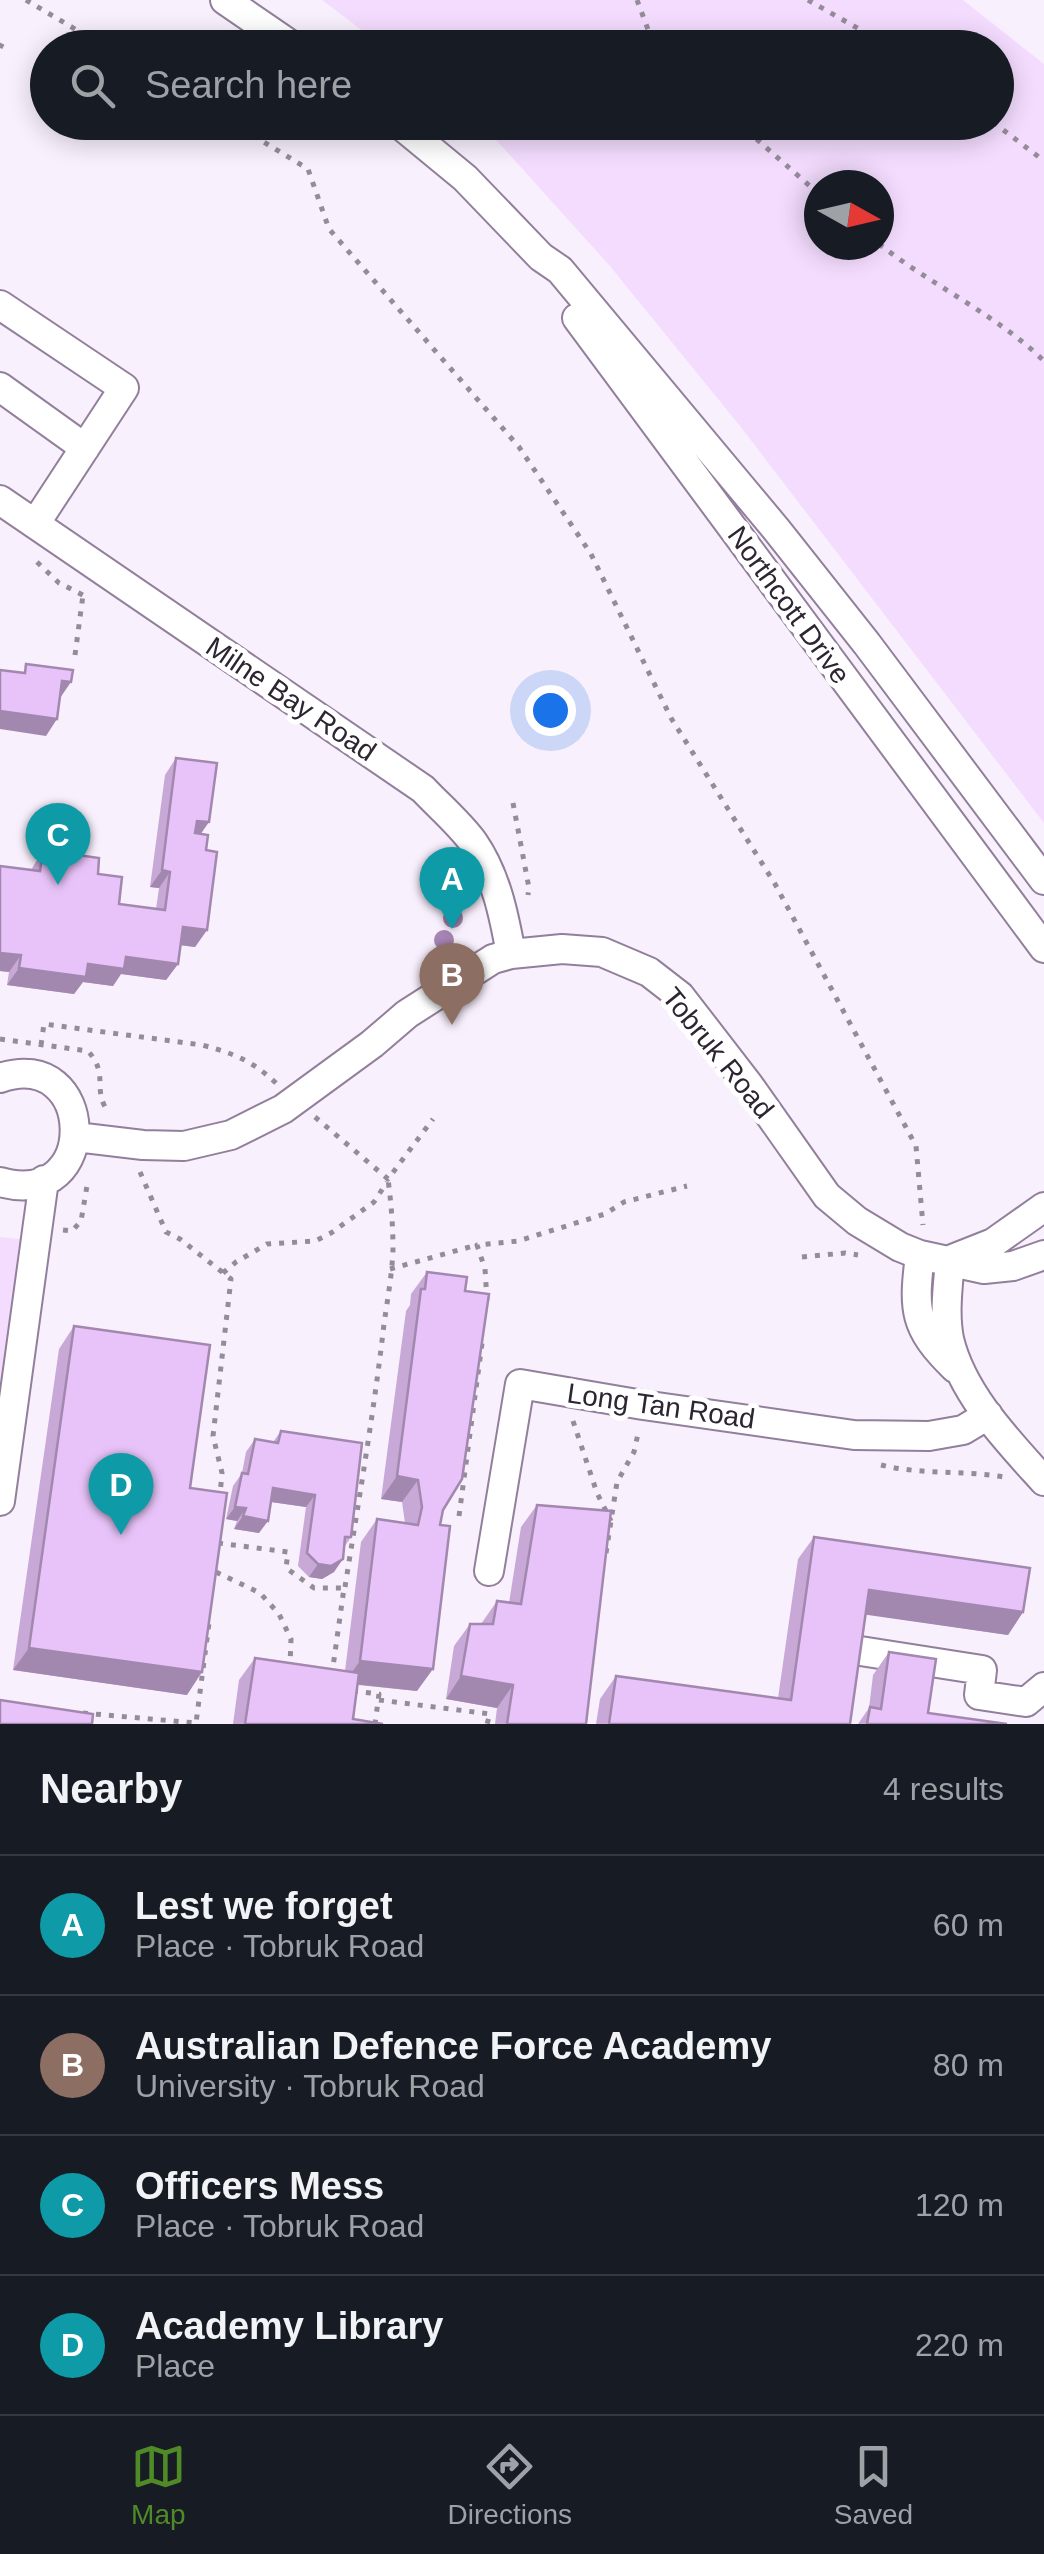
<!DOCTYPE html>
<meta charset="utf-8">
<style>
:root{--surface:#171b24;--page:#20242c;--text:#f1f3f6;--muted:#9ea1a6;--line:#363941;--accent:#4f8a27}
body{margin:0;font-family:Helvetica,sans-serif;background:var(--page);color:var(--text)}
.compass{position:absolute;left:804px;top:170px;width:90px;height:90px;border-radius:50%;background:var(--surface);box-shadow:0 5px 25px #0003;rotate:98deg}
.you{position:absolute;left:550px;top:710px;width:35px;height:35px;margin:-25px;border:8px solid #fff;border-radius:50%;background:#1a73e8;box-shadow:0 0 0 15px #1a73e833}
.badge{display:grid;place-items:center;width:65px;height:65px;border-radius:50%;background:var(--accent);color:#fff;font-size:32px;font-weight:700}
.pin{position:absolute;translate:-50% -82px;filter:drop-shadow(0 2px 5px #0008)}
.pin::after{content:'';position:absolute;top:52px;width:35px;height:30px;background:inherit;clip-path:polygon(0 0,100% 0,50% 100%)}
.list{margin:0;padding:0;list-style:none}
h2{display:flex;justify-content:space-between;align-items:center;height:130px;margin:0;padding:0 40px;font-size:42px}
h2 small{font-size:32px;font-weight:400;color:var(--muted)}
.list li{display:grid;grid-template-columns:65px 1fr auto;gap:30px;align-items:center;box-sizing:border-box;height:140px;padding:0 40px;border-top:2px solid var(--line)}
.list b{display:block;font-size:38px;white-space:nowrap}
.list p{margin:0;font-size:32px;white-space:nowrap;color:var(--muted)}
.list em{font-size:32px;font-style:normal;color:var(--muted)}
.icon{flex:none;width:55px;height:55px;fill:none;stroke:currentColor;stroke-width:2;stroke-linecap:round;stroke-linejoin:round}
.map{position:relative;flex:none;width:1044px;height:1724px;overflow:hidden}
.search{position:absolute;background:var(--surface);box-shadow:0 5px 25px #0003;left:30px;right:30px;top:30px;height:110px;display:flex;align-items:center;gap:25px;box-sizing:border-box;padding:0 35px;border-radius:55px;color:var(--muted);font-size:38px}
.sheet{height:690px;background:var(--surface)}
nav{display:flex;justify-content:space-around;align-items:center;box-sizing:border-box;height:140px;border-top:2px solid var(--line);background:var(--surface);font-size:28px;color:var(--muted)}
nav a{display:grid;justify-items:center;gap:5px}
nav .on{color:var(--accent)}
.map>svg:first-child{display:block}
.green{fill:#f4dcfe;fill-rule:evenodd}
.lines{fill:none;stroke-linecap:round;stroke-linejoin:round}
.minor-casing{stroke:#927f9b;stroke-width:32}
.path{stroke:#958c99;stroke-width:5;stroke-dasharray:5 8;stroke-linecap:butt}
.minor{stroke:#fff;stroke-width:28}
.tree{fill:#a785b5}
.wall{fill:#c8a8d6}
.shaded-wall{fill:#a288ae}
.building{fill:#e8c3f9;stroke:#a288ae;stroke-width:2.5}
.labels{text-anchor:middle;dominant-baseline:central;stroke-width:10;stroke-linejoin:round;paint-order:stroke}
.street-label{font-size:28px;fill:#2d2531;stroke:#fff}
</style>
<div class="map">
<svg width="1044" height="1724" viewBox="0 0 1044 1724">
<rect width="100%" height="100%" fill="#f9f0fd"/>
<path class="green" d="M322,0H963L1044,64V823L740,426L609,265L481,123L996,122V48L384,47ZM819,185H879V245H819Z
M0,1237L20,1239L18,1251L28,1253L0,1445Z"/>
<g class="lines">
<g class="minor-casing">
<path id="minor" d="M225,0L295,48
M397,122L465,178L541,257L560,270L776,529L867,644L1044,880
M0,305L124,388L35,524
M577,318L1044,948
M0,387L85,448
M0,500L423,789C439,806 459,823 473,842C496,875 504,915 511,954
M0,1078C96,1045 103,1211 0,1182
M76,1137L143,1145L184,1146L231,1135L283,1109L372,1044L407,1014L493,959L511,954L562,949L602,952L649,972L680,996L748,1084L827,1196L857,1221L900,1247L920,1255L984,1269L1013,1266L1044,1255
M920,1255C913,1311 914,1328 955,1368
M950,1260C948,1286 944,1313 949,1339C962,1394 1007,1440 1044,1481
M950,1260L993,1243L1044,1207
M0,1501L44,1180
M489,1571L520,1384L643,1405L854,1435L929,1436L963,1430L988,1415
M854,1650L982,1670L979,1695L1026,1702L1044,1687"/>
</g>
<path class="path" d="M26,0L107,48
M637,0L655,48
M808,0L859,29L886,48
M0,48L3,42
M231,122L308,169L329,229L519,447L591,554L671,718L775,884L916,1146L923,1225
M737,122L819,194
M993,122L1044,161
M879,244C931,285 997,315 1044,361
M37,562L59,583L83,595L84,588
M75,655L83,595
M513,803L529,888L528,895
M0,1039L88,1051C110,1076 91,1089 109,1113
M41,1045L44,1024L202,1045C235,1054 251,1060 276,1083
M315,1117L388,1179L433,1119
M140,1172L166,1232L180,1239L231,1279L213,1436L222,1473L220,1495
M63,1230L72,1231L81,1221L88,1180
M802,1257L845,1253L858,1255
M390,1269L477,1245
M223,1273L236,1262L267,1244L315,1241L331,1233L374,1202L387,1182
M487,1300L485,1269L477,1245L518,1241L605,1214L624,1202L687,1186
M573,1421L597,1493L611,1521
M881,1465C921,1475 963,1470 1004,1477
M459,1516L483,1336
M218,1543L288,1552L286,1568L314,1588H344L332,1674
M606,1553L617,1482L634,1452L639,1429
M216,1572L260,1593L279,1614L291,1639L290,1666
M345,1587C358,1505 372,1423 382,1341C385,1311 392,1280 393,1249C393,1225 391,1202 388,1179
M353,1691L379,1694L375,1724
M379,1700L490,1714L487,1724
M83,1713L196,1723L209,1623"/>
<use href="#minor" class="minor"/>
</g>
<g class="tree">
<circle cx="453" cy="918" r="10"/>
<circle cx="444" cy="940" r="10"/>
</g>
<path class="wall" d="M176,758L206,850L207,930L195,947L180,945L178,964L166,980L121,974L113,986L83,982L74,994L7,985L9,972L0,971V866L31,870L43,850L98,874L119,904L156,909L159,888L150,887L165,775Z
M427,1272L443,1510L417,1691L358,1685L353,1719L383,1724H233L239,1680L255,1658L345,1671L361,1542L377,1519L405,1523L402,1502L381,1499L406,1311L410,1305L411,1294Z
M74,1326L190,1488L187,1695L13,1670L59,1349Z
M281,1431L351,1537L345,1546L334,1572L322,1579L309,1577L298,1566L306,1507L271,1502L259,1533L234,1529L237,1521L226,1519L233,1486L242,1473L246,1452L255,1439L273,1442Z
M537,1505L586,1724H495L497,1708L446,1699L454,1646L470,1624H481L497,1601L509,1603L521,1527Z
M814,1537L1023,1612L1008,1635L866,1614L850,1724H596L600,1699L616,1676L778,1698L798,1559Z
M889,1652L928,1713L1007,1724H858L869,1708L873,1675Z"/>
<path class="shaded-wall" d="M62,681L71,682L60,698Z
M0,711L57,719L46,736L0,729Z
M197,821L209,822L198,838L186,837Z
M162,870L170,872L159,888L150,887Z
M183,927L207,930L195,947L171,944Z
M0,953L21,955L9,972L0,971Z
M126,957L178,964L166,980L121,974L113,986L83,982L74,994L7,985L19,968L88,964Z
M397,1476L418,1480L402,1502L381,1499Z
M273,1488L315,1495L306,1507L264,1501Z
M235,1507L246,1508L237,1521L226,1519Z
M243,1516L268,1521L259,1533L234,1529Z
M343,1559L334,1572L322,1579L309,1577L318,1564Z
M869,1590L1023,1612L1008,1635L854,1613Z
M29,1648L202,1672L187,1695L13,1670Z
M360,1661L433,1669L417,1691L344,1683Z
M461,1676L513,1685L497,1708L446,1699Z"/>
<path class="building" d="M26,664L73,670L71,682L62,681L57,719L0,711V670L25,673Z
M176,758L217,763L209,822L197,821L195,833L208,835L206,850L217,852L207,930L183,927L178,964L126,957L124,969L88,964L86,977L19,968L21,955L0,953V866L40,871L43,850L99,858L98,874L122,877L119,904L165,910L170,872L162,870Z
M427,1272L467,1277L465,1291L489,1294L462,1479L443,1510L440,1525L450,1526L433,1669L360,1661L377,1519L418,1525L422,1507L418,1480L397,1476L421,1289H425Z
M74,1326L210,1345L190,1488L227,1493L202,1672L29,1648Z
M281,1431L362,1443L351,1537H345L343,1559L331,1566L318,1564L307,1553L315,1495L273,1488L268,1521L243,1516L246,1508L235,1507L242,1473L248,1474L255,1439L278,1443Z
M537,1505L611,1511L586,1724H507L513,1685L461,1676L470,1624H493L497,1601L521,1604Z
M814,1537L1030,1568L1023,1612L869,1590L850,1724H609L616,1676L791,1700Z
M889,1652L936,1659L928,1713L1007,1724H867L870,1707L881,1709Z
M255,1658L359,1673L353,1719L383,1724H245Z
M0,1700L93,1714L92,1724H0Z"/>
<g class="labels">
<g class="street-label">
<text transform="translate(789 605) rotate(54)">Northcott Drive</text>
<text transform="translate(291 699) rotate(34)">Milne Bay Road</text>
<text transform="translate(718 1053) rotate(51)">Tobruk Road</text>
<text transform="translate(661 1406) rotate(8)">Long Tan Road</text>
</g>
</g>
</svg>
<svg class="compass" viewBox="-18 -18 36 36"><path d="M0-13l5 13h-10z" fill="#e53935"/><path d="M0 13l5-13h-10z" fill="#9ea1a6"/></svg>
<div class="you"></div>
<div class="pin badge" style="left:452px;top:929px;background:#0f9aa8">A</div>
<div class="pin badge" style="left:452px;top:1025px;background:#8d6e63">B</div>
<div class="pin badge" style="left:58px;top:885px;background:#0f9aa8">C</div>
<div class="pin badge" style="left:121px;top:1535px;background:#0f9aa8">D</div>
<div class="search"><svg class="icon" aria-label="search" viewBox="0 0 24 24"><circle cx="10" cy="10" r="6"/><path d="M15 15l6 6"/></svg>Search here</div>
</div>
<section class="sheet">
<h2>Nearby<small>4 results</small></h2>
<ul class="list">
<li><span class="badge" style="background:#0f9aa8">A</span><div><b>Lest we forget</b><p>Place · Tobruk Road</p></div><em>60 m</em></li>
<li><span class="badge" style="background:#8d6e63">B</span><div><b>Australian Defence Force Academy</b><p>University · Tobruk Road</p></div><em>80 m</em></li>
<li><span class="badge" style="background:#0f9aa8">C</span><div><b>Officers Mess</b><p>Place · Tobruk Road</p></div><em>120 m</em></li>
<li><span class="badge" style="background:#0f9aa8">D</span><div><b>Academy Library</b><p>Place</p></div><em>220 m</em></li>
</ul>
</section>
<nav>
<a class="on"><svg class="icon" aria-label="map" viewBox="0 0 24 24"><path d="M3 6l6-2 6 2 6-2v14l-6 2-6-2-6 2zM9 4v14M15 6v14"/></svg>Map</a>
<a><svg class="icon" aria-label="directions" viewBox="0 0 24 24"><path d="M12 3l9 9-9 9-9-9zM9 14v-3h6M13 9l2 2-2 2"/></svg>Directions</a>
<a><svg class="icon" aria-label="saved" viewBox="0 0 24 24"><path d="M7 4h10v16l-5-4-5 4z"/></svg>Saved</a>
</nav>
